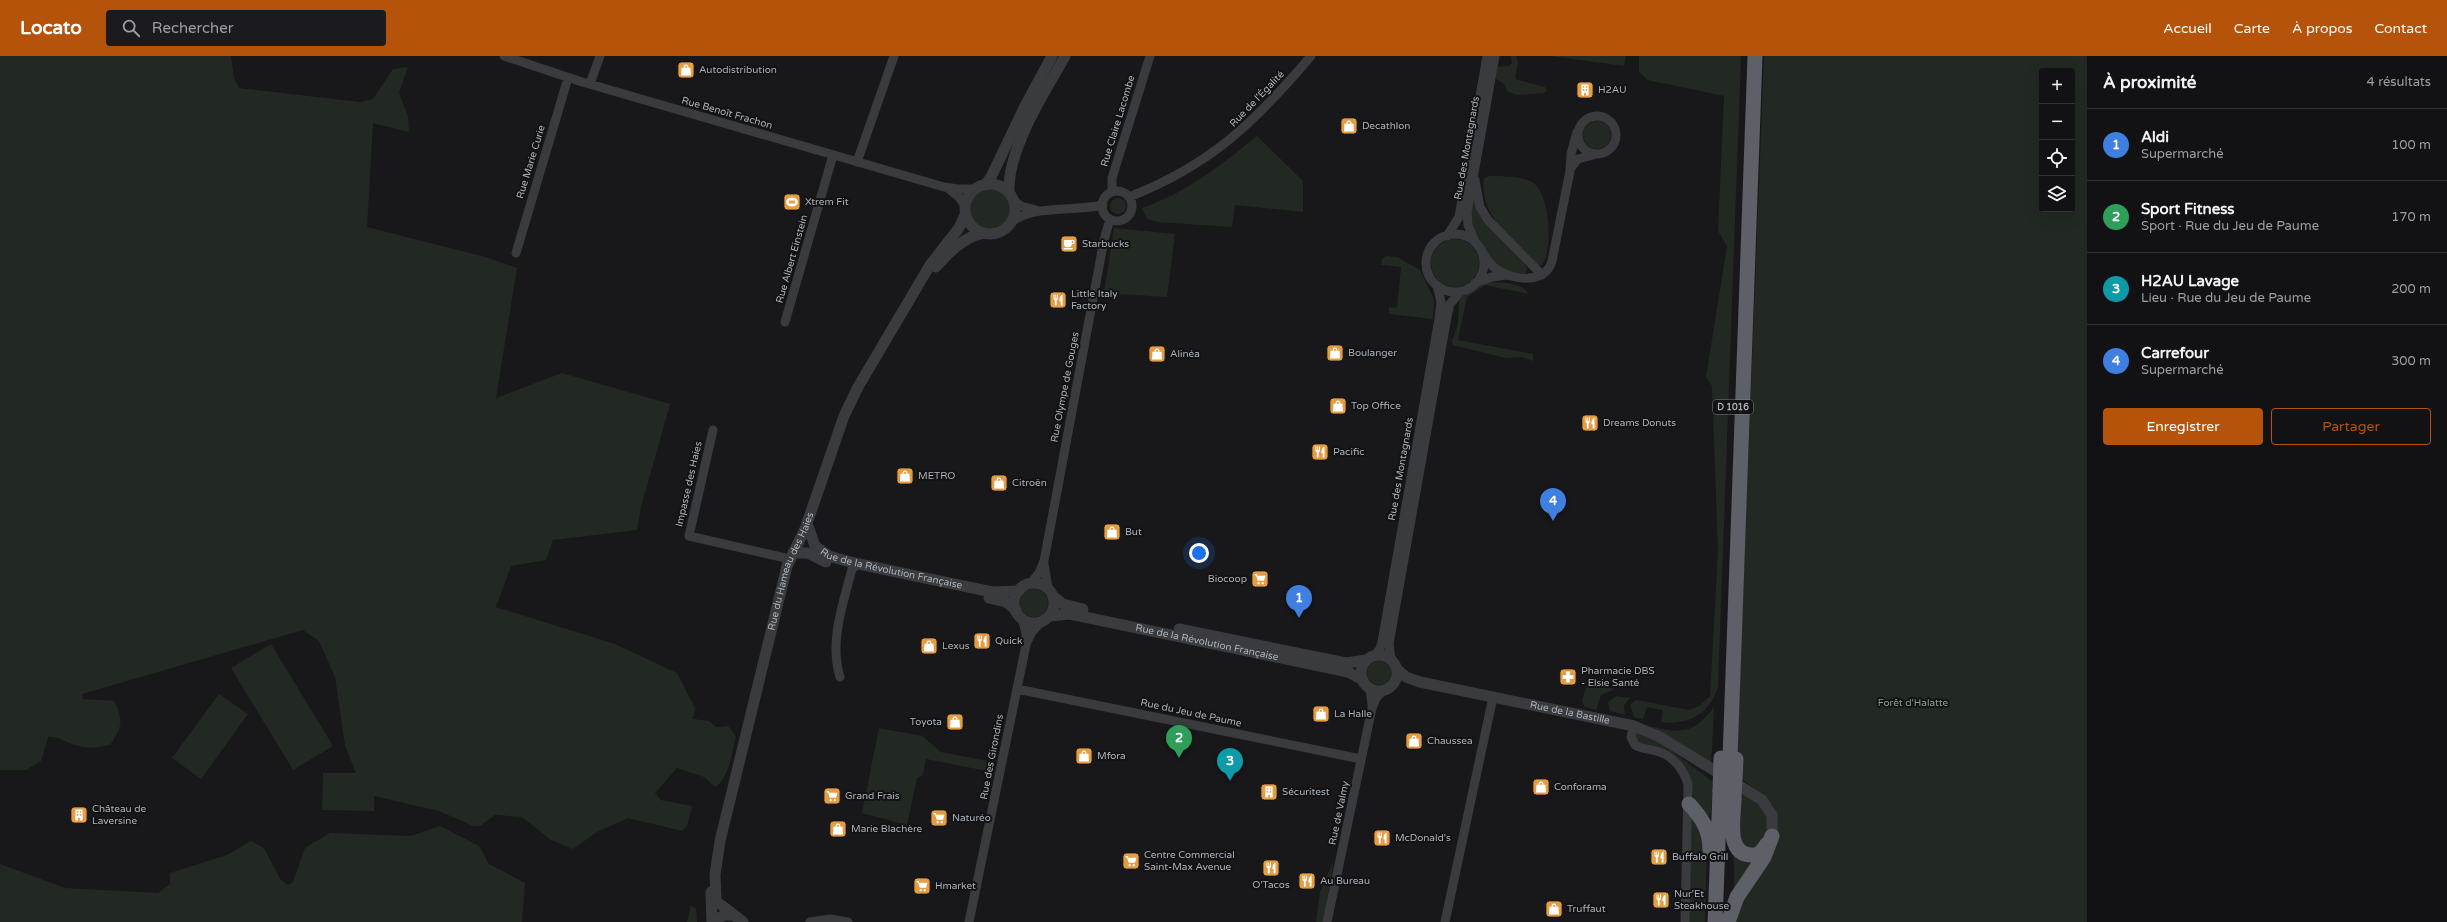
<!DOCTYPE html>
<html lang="fr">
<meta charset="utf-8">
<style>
:root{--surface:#121214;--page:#1b1b1d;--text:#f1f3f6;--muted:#9c9ea0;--line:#313234;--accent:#b45309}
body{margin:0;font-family:"Varela Round",sans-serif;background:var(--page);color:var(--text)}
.controls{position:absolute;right:12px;top:12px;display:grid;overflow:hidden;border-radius:4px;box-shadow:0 4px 16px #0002}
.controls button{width:36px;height:36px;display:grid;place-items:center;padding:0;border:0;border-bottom:1px solid var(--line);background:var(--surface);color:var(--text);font:20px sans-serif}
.you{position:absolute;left:1199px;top:497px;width:14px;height:14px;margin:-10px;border:3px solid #fff;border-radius:50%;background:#1a73e8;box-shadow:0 0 0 6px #1a73e833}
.badge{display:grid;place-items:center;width:26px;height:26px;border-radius:50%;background:var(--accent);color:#fff;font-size:13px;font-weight:700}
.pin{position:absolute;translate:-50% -33px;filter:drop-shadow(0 1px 2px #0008)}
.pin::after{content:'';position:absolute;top:21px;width:14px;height:12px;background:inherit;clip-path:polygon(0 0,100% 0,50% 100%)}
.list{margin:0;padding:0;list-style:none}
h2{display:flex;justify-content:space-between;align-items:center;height:52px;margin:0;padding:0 16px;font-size:17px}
h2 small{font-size:13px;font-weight:400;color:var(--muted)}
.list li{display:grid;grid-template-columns:26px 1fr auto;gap:12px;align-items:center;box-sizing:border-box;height:72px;padding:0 16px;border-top:1px solid var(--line)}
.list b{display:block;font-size:15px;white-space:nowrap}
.list p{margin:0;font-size:13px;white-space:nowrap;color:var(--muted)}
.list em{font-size:13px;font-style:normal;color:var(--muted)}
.actions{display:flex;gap:8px;padding:12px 16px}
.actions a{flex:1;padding:9px 0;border:1px solid var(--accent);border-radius:4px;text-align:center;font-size:14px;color:var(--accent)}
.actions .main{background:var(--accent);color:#fff}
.icon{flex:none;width:22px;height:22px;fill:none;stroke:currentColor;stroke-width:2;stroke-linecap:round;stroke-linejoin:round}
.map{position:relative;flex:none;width:2087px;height:866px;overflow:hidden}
header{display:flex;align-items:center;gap:24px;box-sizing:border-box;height:56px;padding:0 20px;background:var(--accent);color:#fff}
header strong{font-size:19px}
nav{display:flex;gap:22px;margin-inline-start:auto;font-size:14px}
.search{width:280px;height:36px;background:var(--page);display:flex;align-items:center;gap:10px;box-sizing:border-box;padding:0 14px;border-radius:4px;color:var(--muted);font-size:15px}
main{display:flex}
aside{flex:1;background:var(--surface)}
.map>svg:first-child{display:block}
.green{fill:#222922;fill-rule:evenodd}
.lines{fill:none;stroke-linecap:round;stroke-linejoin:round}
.minor{stroke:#393b3e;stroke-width:9}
.tertiary{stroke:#393b3e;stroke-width:11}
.trunk{stroke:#5d6066;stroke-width:15}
.trunk-bridge{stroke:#5d6066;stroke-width:15}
.labels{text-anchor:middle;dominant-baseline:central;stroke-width:4;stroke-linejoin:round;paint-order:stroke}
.shield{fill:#131315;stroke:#7d8288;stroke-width:1}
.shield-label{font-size:9px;font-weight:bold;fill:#abb1b9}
.poi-label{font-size:10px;fill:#abb1b9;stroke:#131315;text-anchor:start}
.street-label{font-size:10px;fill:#abb1b9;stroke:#131315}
.park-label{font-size:10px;fill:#85a284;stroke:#131315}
</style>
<header>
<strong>Locato</strong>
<div class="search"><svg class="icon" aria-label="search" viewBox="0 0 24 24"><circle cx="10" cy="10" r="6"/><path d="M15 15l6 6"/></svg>Rechercher</div>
<nav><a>Accueil</a><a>Carte</a><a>À propos</a><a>Contact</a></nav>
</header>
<main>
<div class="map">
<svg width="2087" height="866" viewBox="0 0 2087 866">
<rect width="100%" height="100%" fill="#18181a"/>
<path class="green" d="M0,0H231L234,22L239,32L360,46L373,43L393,13L408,11L399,37L408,61L409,76L373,67L367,171L482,200L517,212L496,342L562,317L670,348L641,451L637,474L553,484L546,504L511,510L496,551L615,588L677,617L695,652L693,663L709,665L716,671L728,670L736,680C732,695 729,723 715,731L704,721L677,712L655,737L661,744L692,750L687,770L682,775L628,762L597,776L573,793L551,784L522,761L495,759L480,770H473L439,755L374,740V755L322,754L323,717H356L345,689L335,621L319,585L303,574L82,638L83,643L114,645C124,665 122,671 110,689C97,692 85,693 72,688C63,685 58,680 48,681L41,705L26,714H0Z
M1511,0H1516L1518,7L1515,23L1545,31L1547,34L1544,37L1517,39L1507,35L1504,28L1495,22L1498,11L1510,10L1512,7Z
M1551,0H1626L1624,10Z
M1639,0H1741L1718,631C1709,659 1688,669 1661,666L1663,654L1647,651L1643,663L1634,661L1630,649L1636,644L1689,654L1699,650L1710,640L1718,496L1712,330L1706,321L1727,190L1718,175L1724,40L1648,24L1639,16Z
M1764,0H2087V866H1735V857L1777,770C1779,745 1754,733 1736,719ZM2042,15H2072V153H2042Z
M1583 79a14 14 0 1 1 28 0a14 14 0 1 1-28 0Z
M1257,80L1303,125V156L1235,149L1232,171L1157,166L1147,163L1142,152C1186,137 1221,109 1257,80Z
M1489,120C1502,120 1521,120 1532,126C1550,136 1554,195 1541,210L1537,209C1514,186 1478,158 1484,122Z
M970 153a20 20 0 1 1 40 0a20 20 0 1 1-40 0Z
M1474,136L1487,168L1527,211L1526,217C1518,218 1500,215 1494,208C1488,203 1469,169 1470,161C1470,153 1472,144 1474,136Z
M1110 150a8 8 0 1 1 16 0a8 8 0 1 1-16 0Z
M1114,172L1175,178L1167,241L1104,237Z
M1431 207a24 24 0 1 1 48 0a24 24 0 1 1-48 0Z
M1386,200L1397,201L1420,214L1434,243L1433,263L1389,258V251L1397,252L1401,211L1381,209L1382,203Z
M1486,226C1499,227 1522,225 1528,238L1485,229L1467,241L1458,284L1533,298V305L1522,301L1506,302L1453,289L1452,285L1458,268L1459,246L1462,241Z
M1020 547a14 14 0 1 1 28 0a14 14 0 1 1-28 0Z
M271,588L333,690L293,714L231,612Z
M1367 617a12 12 0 1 1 24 0a12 12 0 1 1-24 0Z
M1592,624L1596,629L1615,633L1601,639L1596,654L1584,650L1582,645L1587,628Z
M219,638L248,658L201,723L172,702Z
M1617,640L1630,642L1624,649L1625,659L1610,655L1608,646Z
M1714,651L1711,711L1649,670C1681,678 1694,678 1714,651Z
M879,672L922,680L941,696L993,706L992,716L926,703L923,719L917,722L907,769L862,757Z
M1641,677L1656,683L1713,726L1711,757L1708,761L1693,748C1693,689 1663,712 1634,683L1636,678Z
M1737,734C1769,755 1774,755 1761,793L1740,790Z
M1692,758L1707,786L1705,866H1688Z
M440,770L479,790L489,808L525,827L522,866H0V808L65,832L158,837L170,828V817L227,799L251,785L264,792L280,823L288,829L293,826L305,792L330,777L411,780Z
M1734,794L1756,803L1734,845Z
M1334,804L1323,866H1316L1320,836Z
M691,849L696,853L697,866H687Z"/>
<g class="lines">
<path class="minor" d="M504,0L579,25L944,131L958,133H975
M590,28L600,0
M1578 79a19 19 0 1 1 38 0a19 19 0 1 1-38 0Z
M857,106L894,0
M1570,113L1578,103L1593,99
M1475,124L1480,151L1488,164L1542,219
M949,133L959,141L965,150
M1102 150a15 15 0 1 1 30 0a15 15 0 1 1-30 0Z
M1112,136V122L1150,0
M1129,141C1211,109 1255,66 1311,0
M1013,144L1021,150L1036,154
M1011,166C1037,148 1072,156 1103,149
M1426 207a29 29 0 1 1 58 0a29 29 0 1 1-58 0Z
M1447,180L1459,161L1487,0
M1475,186L1468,169L1467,156L1495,0
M1481,194C1485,201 1489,208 1496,213C1513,224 1545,229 1552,205L1570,115L1571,98L1577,76
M516,197L568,22
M1475,227L1492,221L1507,219
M785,266L833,99
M713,374L689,480L790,503
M1044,508L1048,532
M1030,528L1039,517L1044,505L1104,184L1110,163
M1027,586L1032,576L1043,564
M1374,600L1380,593L1382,586L1439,263L1441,246L1437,229
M1391,603L1389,588L1447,261L1450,248L1461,235
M840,621C829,586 843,548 852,513L858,508
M1370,632L1372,649
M1017,633L1361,703
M1634,670L1631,681L1635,689C1641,693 1649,693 1656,695C1672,699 1683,712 1688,728L1685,866
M810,866L830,863L848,866
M969,866L1026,589V577L1022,562
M1327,866L1372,652L1376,642L1384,634
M1445,866L1493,641"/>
<g class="tertiary">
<circle cx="990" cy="153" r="25"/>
<path d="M985,129L991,121L1026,48L1052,0"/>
<path d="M1009,137C1007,93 1044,38 1065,0"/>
<path d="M936,211C949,196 964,181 983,177"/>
<path id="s1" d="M807,467L815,490L829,500L854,507L992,536L1019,535"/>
<path d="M793,497H808L826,506"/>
<circle cx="1034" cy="547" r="20"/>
<path d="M1053,540L1063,548L1083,553"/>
<path d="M989,542L1006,546L1016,554"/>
<path id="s2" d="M1049,560L1070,558L1348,616L1363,624"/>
<path d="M1179,573L1346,607L1366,604"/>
<circle cx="1379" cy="617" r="18"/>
<path id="s3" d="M1397,613L1406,621L1420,626L1634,670L1660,681L1762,744L1772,759V780"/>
<path d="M711,836L712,866"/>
<path id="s4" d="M737,861L716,845L715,819L720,785L787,510L805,473L844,360L858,331L930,209L959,172L965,159"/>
<path d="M714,866C723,857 734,857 743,866"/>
</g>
<path class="trunk" d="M1730,702L1755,0
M1734,743C1734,760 1725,798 1751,799C1759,800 1763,794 1767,788
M1689,748C1702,762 1710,774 1710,794
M1715,866L1720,735
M1728,866L1737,841L1764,801L1772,780"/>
<path class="trunk-bridge" d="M1720,735L1721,702
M1734,743L1736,703"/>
</g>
<defs>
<g id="shop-square" transform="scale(0.9)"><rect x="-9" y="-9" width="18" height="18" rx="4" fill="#e59d44" stroke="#131315"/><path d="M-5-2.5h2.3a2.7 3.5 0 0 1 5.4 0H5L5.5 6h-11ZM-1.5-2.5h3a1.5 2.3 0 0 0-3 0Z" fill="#fff"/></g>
<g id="building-square" transform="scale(0.9)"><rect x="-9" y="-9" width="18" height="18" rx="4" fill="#e59d44" stroke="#131315"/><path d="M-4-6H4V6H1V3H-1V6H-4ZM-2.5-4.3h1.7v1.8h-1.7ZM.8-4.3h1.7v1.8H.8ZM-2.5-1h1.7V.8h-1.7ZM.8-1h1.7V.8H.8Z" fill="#fff"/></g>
<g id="stadium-square" transform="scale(0.9)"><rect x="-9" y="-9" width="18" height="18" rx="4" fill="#e59d44" stroke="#131315"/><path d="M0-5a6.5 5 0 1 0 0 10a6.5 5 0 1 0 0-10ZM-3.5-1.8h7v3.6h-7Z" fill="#fff"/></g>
<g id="cafe-square" transform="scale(0.9)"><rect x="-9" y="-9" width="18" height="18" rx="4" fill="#e59d44" stroke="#131315"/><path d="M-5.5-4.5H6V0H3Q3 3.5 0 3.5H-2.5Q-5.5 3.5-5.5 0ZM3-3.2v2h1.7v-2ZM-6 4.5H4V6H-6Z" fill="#fff"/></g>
<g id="restaurant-square" transform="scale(0.9)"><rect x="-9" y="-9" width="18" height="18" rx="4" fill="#e59d44" stroke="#131315"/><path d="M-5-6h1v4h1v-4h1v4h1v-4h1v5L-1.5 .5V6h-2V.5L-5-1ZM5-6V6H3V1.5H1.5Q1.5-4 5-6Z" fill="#fff"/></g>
<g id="supermarket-square" transform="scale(0.9)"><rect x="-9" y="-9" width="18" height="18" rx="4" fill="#e59d44" stroke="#131315"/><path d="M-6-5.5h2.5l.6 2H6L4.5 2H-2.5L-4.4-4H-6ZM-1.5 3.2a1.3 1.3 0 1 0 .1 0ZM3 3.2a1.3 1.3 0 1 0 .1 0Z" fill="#fff"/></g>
<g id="pharmacy-square" transform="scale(0.9)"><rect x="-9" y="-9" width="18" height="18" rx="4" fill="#e59d44" stroke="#131315"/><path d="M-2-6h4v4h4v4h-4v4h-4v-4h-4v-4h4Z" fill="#fff"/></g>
</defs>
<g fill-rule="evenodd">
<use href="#shop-square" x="686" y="14"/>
<use href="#building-square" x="1585" y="34"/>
<use href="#shop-square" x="1349" y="70"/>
<use href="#stadium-square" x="792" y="146"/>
<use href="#cafe-square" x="1069" y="188"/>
<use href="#restaurant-square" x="1058" y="244"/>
<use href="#shop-square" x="1335" y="297"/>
<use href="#shop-square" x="1157" y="298"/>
<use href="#shop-square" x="1338" y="350"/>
<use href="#restaurant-square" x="1590" y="367"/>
<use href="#restaurant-square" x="1320" y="396"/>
<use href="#shop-square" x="905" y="420"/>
<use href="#shop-square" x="999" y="427"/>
<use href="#shop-square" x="1112" y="476"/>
<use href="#supermarket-square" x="1260" y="523"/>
<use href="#restaurant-square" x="982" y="585"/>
<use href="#shop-square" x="929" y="590"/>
<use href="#pharmacy-square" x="1568" y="621"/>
<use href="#shop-square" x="1321" y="658"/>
<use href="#shop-square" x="955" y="666"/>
<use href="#shop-square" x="1414" y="685"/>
<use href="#shop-square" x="1084" y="700"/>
<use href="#shop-square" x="1541" y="731"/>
<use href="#building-square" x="1269" y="736"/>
<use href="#supermarket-square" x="832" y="740"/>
<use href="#building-square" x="79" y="759"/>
<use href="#supermarket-square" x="939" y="762"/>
<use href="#shop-square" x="838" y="773"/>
<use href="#restaurant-square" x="1382" y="782"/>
<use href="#restaurant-square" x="1659" y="801"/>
<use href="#supermarket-square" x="1131" y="805"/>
<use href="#restaurant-square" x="1271" y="812"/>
<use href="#restaurant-square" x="1307" y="825"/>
<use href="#supermarket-square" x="922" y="830"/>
<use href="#restaurant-square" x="1661" y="844"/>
<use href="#shop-square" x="1554" y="853"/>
</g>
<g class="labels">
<rect class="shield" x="1713" y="344" width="40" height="14" rx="3"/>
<g class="shield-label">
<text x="1733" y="351">D 1016</text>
</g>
<g class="poi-label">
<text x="699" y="14">Autodistribution</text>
<text x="1598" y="34">H2AU</text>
<text x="1362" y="70">Decathlon</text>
<text x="805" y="146">Xtrem Fit</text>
<text x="1082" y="188">Starbucks</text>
<text x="1071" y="238">Little Italy<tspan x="1071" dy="12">Factory</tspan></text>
<text x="1348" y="297">Boulanger</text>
<text x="1170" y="298">Alinéa</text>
<text x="1351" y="350">Top Office</text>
<text x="1603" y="367">Dreams Donuts</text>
<text x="1333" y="396">Pacific</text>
<text x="918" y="420">METRO</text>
<text x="1012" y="427">Citroën</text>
<text x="1125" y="476">But</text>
<text x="1247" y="523" text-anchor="end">Biocoop</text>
<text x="995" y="585">Quick</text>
<text x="942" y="590">Lexus</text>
<text x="1581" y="615">Pharmacie DBS<tspan x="1581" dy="12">- Elsie Santé</tspan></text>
<text x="1334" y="658">La Halle</text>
<text x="942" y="666" text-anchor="end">Toyota</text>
<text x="1427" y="685">Chaussea</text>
<text x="1097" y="700">Mfora</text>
<text x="1554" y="731">Conforama</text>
<text x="1282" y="736">Sécuritest</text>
<text x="845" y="740">Grand Frais</text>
<text x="92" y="753">Château de<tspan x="92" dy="12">Laversine</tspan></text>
<text x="952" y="762">Naturéo</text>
<text x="851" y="773">Marie Blachère</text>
<text x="1395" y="782">McDonald's</text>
<text x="1144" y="799">Centre Commercial<tspan x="1144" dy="12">Saint-Max Avenue</tspan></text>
<text x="1672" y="801">Buffalo Grill</text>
<text x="1320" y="825">Au Bureau</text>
<text x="1271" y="829" text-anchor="middle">O'Tacos</text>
<text x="935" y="830">Hmarket</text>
<text x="1674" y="838">Nur'Et<tspan x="1674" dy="12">Steakhouse</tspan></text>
<text x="1567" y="853">Truffaut</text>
</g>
<g class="street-label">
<text transform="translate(1257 43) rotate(-46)">Rue de l'Égalité</text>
<text transform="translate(727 57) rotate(16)">Rue Benoît Frachon</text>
<text transform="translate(1118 65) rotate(-73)">Rue Claire Lacombe</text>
<text transform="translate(1467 92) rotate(-80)">Rue des Montagnards</text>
<text transform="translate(531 106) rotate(-73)">Rue Marie Curie</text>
<text transform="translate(792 203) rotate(-74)">Rue Albert Einstein</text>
<text transform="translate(1065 331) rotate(-79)">Rue Olympe de Gouges</text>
<text transform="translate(1401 413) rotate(-80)">Rue des Montagnards</text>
<text transform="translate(689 428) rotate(-77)">Impasse des Haies</text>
<text stroke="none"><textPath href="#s1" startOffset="105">Rue de la Révolution Française</textPath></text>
<text stroke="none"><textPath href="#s4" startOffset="366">Rue du Hameau des Haies</textPath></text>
<text stroke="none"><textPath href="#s2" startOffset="161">Rue de la Révolution Française</textPath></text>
<text stroke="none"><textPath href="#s3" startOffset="180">Rue de la Bastille</textPath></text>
<text transform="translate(1191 657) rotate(12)">Rue du Jeu de Paume</text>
<text transform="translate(992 701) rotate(-79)">Rue des Girondins</text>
<text transform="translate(1339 757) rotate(-78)">Rue de Valmy</text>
</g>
<g class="park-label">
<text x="1913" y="647">Forêt d'Halatte</text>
</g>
</g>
</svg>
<div class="controls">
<button>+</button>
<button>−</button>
<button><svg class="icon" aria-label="locate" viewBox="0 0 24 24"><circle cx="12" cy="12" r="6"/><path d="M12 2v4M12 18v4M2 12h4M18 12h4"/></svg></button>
<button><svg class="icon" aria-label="layers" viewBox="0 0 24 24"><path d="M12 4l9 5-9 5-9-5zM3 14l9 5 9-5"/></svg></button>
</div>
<div class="you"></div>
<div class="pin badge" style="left:1299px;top:562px;background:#3f7fe0">1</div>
<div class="pin badge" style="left:1179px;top:702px;background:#2e9e5b">2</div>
<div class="pin badge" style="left:1230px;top:725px;background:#0f9aa8">3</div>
<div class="pin badge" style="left:1553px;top:465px;background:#3f7fe0">4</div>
</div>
<aside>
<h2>À proximité<small>4 résultats</small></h2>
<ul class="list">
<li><span class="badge" style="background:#3f7fe0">1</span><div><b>Aldi</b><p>Supermarché</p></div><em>100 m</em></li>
<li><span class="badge" style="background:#2e9e5b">2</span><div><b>Sport Fitness</b><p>Sport · Rue du Jeu de Paume</p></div><em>170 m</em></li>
<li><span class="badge" style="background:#0f9aa8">3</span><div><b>H2AU Lavage</b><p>Lieu · Rue du Jeu de Paume</p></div><em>200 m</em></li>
<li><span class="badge" style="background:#3f7fe0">4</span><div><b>Carrefour</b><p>Supermarché</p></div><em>300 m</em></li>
</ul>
<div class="actions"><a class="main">Enregistrer</a><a>Partager</a></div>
</aside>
</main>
